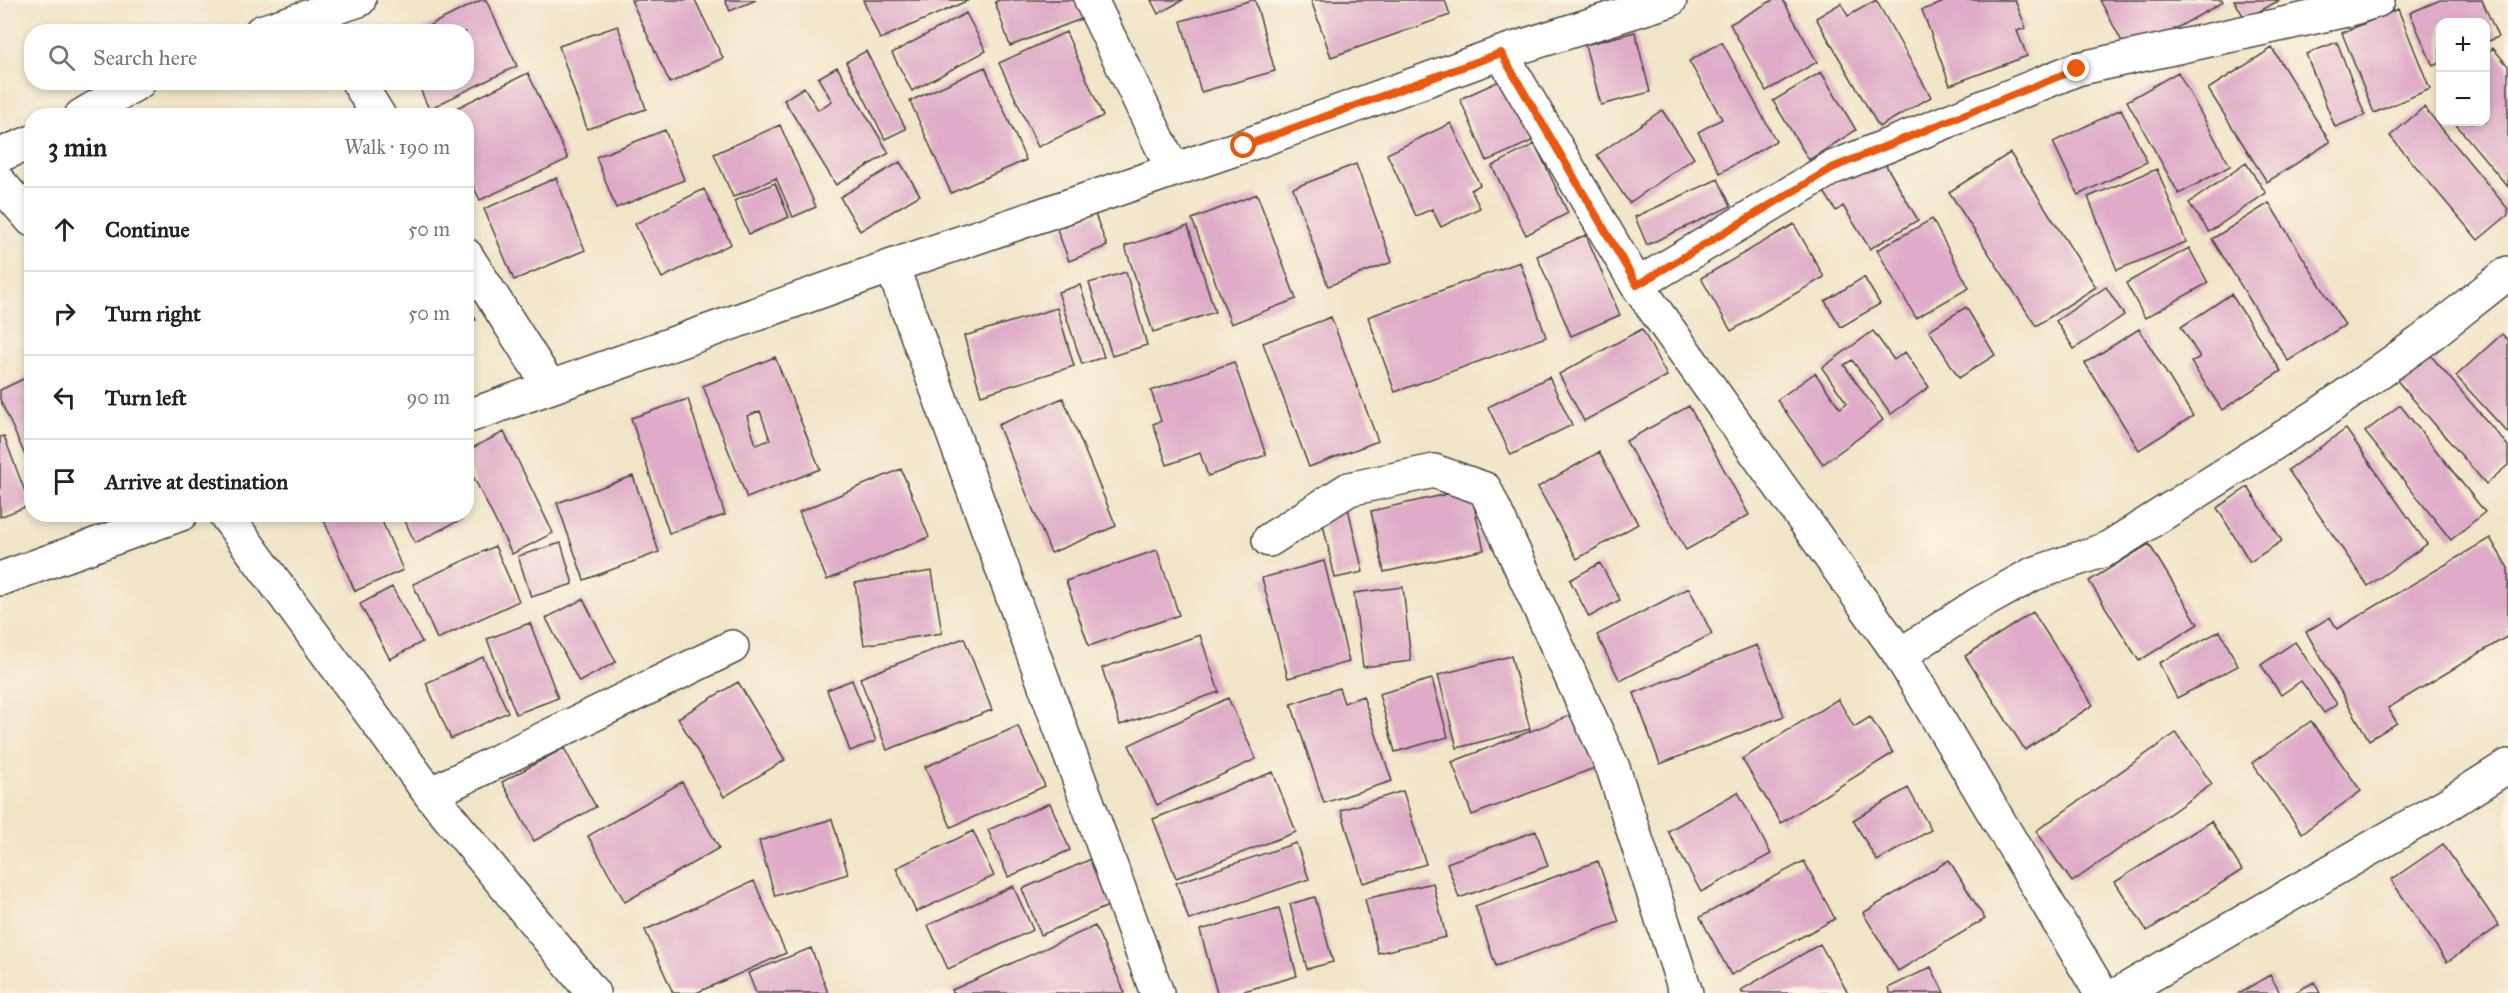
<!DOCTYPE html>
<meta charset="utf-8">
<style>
:root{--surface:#fff;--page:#f6f6f6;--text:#222;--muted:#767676;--line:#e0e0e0}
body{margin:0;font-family:"IM FELL Great Primer",serif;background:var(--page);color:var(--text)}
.controls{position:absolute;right:18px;top:18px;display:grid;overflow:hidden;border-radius:12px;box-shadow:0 3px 9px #0003}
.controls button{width:54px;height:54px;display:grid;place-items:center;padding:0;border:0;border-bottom:2px solid var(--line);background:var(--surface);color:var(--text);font:30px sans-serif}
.stop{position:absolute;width:18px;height:18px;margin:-14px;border:4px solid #ea580c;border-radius:50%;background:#fff}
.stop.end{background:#ea580c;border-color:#fff;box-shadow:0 2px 6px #0008}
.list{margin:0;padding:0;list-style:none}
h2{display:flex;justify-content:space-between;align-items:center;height:78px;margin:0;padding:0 24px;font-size:26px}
h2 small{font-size:20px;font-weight:400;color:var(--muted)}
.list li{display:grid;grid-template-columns:39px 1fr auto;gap:18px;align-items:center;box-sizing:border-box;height:84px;padding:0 24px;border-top:2px solid var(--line)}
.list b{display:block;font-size:22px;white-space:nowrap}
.list em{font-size:20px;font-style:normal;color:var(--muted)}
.icon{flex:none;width:33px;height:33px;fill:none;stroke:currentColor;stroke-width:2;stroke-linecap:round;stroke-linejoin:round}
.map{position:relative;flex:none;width:2508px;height:993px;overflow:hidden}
.search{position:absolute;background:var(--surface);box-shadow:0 3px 9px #0003;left:24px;top:24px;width:450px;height:66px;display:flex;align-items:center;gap:15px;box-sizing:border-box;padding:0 21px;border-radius:24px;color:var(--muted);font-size:22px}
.panel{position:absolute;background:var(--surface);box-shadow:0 3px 9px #0003;left:24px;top:108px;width:450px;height:414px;border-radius:24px}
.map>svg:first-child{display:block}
.building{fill:#dfabc8;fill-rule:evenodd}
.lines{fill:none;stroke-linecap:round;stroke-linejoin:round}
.minor-casing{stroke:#494743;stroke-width:36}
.minor{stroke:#fff;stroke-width:33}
.route{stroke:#ea580c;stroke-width:8}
</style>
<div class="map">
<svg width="2508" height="993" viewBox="0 0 2508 993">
<rect width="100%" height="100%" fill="#fcf5e5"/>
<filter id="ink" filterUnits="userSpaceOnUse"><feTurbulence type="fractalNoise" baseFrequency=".0167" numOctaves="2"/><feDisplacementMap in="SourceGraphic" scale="12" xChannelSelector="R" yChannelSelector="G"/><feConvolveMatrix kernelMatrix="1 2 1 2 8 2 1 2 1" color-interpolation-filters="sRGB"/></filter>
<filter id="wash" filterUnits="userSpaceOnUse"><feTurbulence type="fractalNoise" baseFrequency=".008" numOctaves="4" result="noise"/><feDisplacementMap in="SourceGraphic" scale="24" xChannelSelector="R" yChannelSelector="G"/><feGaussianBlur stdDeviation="1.35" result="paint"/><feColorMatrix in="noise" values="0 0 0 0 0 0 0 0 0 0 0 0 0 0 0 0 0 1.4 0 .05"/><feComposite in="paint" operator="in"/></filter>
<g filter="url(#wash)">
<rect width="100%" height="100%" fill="#f1e5c8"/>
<g id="blocks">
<path class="building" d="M481,0H486L517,66L429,109L417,82H466V32H416Z
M631,0H695L723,58L670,83Z
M725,0H756L730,11Z
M863,0H969L880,39Z
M999,0H1077L1084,18L1010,46L995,2Z
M1151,0H1183L1158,14Z
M1252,0H1255L1275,71L1201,92L1181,21Z
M1311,0H1445L1450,15L1331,57Z
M1773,0H1783L1817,62L1766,91L1730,24Z
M1876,0L1931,97L1879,127L1816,18L1841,3L1848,16Z
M1941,0H2015L2026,28L2017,31L2027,56L1950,85L1922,10L1942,3Z
M2100,0H2222L2223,2L2129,55Z
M2234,0H2280L2245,19Z
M2440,0H2482L2498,37L2486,42V22H2440V63L2433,66L2410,13Z
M2398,9L2430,89L2374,113L2342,33Z
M966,13L986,51L912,91L892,53Z
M618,26L646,109L587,129L559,46Z
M1066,32L1103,116L1038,147L999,63Z
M1635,32L1650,92L1601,105L1585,45Z
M1722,42L1776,141L1720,173L1698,132L1722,119L1689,61Z
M2337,42L2365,115L2335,127L2306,54Z
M2272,48L2330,142L2267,182L2208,89Z
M2493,48L2508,66V187L2454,122H2486V54Z
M866,51L906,129L885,139L846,62Z
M837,67L889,153L836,185L784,100L804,87L818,110L832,101L818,78Z
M985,67L1026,160L951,193L910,101Z
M1821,72L1856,130L1809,160L1773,101Z
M2178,72L2230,166L2179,194L2127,101Z
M528,73L568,159L480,200L466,171V116H440Z
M1506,78L1534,140L1487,161L1460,99Z
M2424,107L2508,209V215L2478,240L2390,136Z
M2121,109L2147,162L2078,195L2053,142Z
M1662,110L1694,158L1629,203L1597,155Z
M1451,123L1480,185L1471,190L1480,208L1441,227L1432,209L1416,216L1387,154Z
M780,125L816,207L793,217L776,178L733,197L714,154Z
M665,130L684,180L616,208L596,157Z
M1535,144L1568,213L1526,235L1492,166Z
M2010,153L2096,287L2036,326L1949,192Z
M1880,155L1918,220L1870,249L1843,206L1836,211L1823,190Z
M900,162L920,195L860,231L840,197Z
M2246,163L2266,193L2209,232L2189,203Z
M1356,164L1392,262L1328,286L1293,188Z
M2157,169L2186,242L2117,270L2088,197Z
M556,178L585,250L514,280L484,209Z
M1718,179L1731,206L1647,245L1635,217Z
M775,183L789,217L749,234L734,201Z
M704,189L731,244L662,278L635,224Z
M1257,194L1296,299L1231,324L1192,219Z
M2269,203L2345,325L2288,361L2212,239Z
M1095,214L1107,246L1069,261L1057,229Z
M1932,219L1969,288L1916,318L1877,250Z
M1794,224L1824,277L1731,331L1701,278Z
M1188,226L1215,312L1153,332L1125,246Z
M1586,235L1620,315L1571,336L1537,256Z
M2189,248L2208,283L2145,318L2126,283Z
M1520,262L1546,337L1395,392L1368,317Z
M1126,272L1147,345L1112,356L1089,283Z
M1864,277L1880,304L1841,327L1825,301Z
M1080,285L1104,357L1082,364L1058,292Z
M2106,287L2124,315L2074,349L2056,321Z
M2231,294L2281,371L2222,410L2191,362L2200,357L2181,327Z
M466,297L476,320L466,324Z
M1966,307L1995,355L1959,378L1929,330Z
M1057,308L1074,366L981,395L964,336Z
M1331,317L1378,441L1309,467L1263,343Z
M1642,329L1667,376L1584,421L1559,374Z
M2139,329L2193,416L2139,450L2085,363Z
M1873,331L1894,360L1905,352L1929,387L1891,414L1852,360L1844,365L1883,420L1823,464L1777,400L1815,373L1840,408L1847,403L1822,368Z
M2502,334L2508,340V433L2456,376Z
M2426,350L2508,446V465L2486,484L2394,377Z
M775,357L820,469L747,498L703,386ZM760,411L770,440L756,445L747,416Z
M1234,362L1266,455L1208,476L1200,453L1167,465L1153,424L1161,421L1151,391Z
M32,375V471L0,399V390Z
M1549,377L1572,425L1511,455L1488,407Z
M1063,398L1116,526L1051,553L998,425Z
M688,399L725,515L669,533L631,418Z
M2400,405L2485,512L2451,540L2365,432Z
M1689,406L1749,515L1686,550L1626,441Z
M2346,429L2427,544L2368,586L2288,470Z
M504,432L553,533L512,554L466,462V451Z
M4,436L30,505L0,517V437Z
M1599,452L1638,524L1577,559L1538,487Z
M901,469L929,537L827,580L799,512Z
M633,476L659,552L584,580L557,503Z
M2248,487L2282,541L2250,562L2217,508Z
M1470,489L1484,550L1384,572L1371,511Z
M1348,508L1363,572L1335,578L1321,515Z
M46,514H73V515L50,523Z
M321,514H379L403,570L355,591Z
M402,514H460L462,519L415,543Z
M2490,538L2508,568V636L2388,708L2397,723L2369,740L2306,632L2330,617L2337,629Z
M561,543L573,584L531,597L518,556Z
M2149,544L2198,624L2139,661L2089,581Z
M495,546L519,601L437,639L413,584Z
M1157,550L1179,615L1089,646L1066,581Z
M1324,561L1349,662L1288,678L1262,578Z
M1600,563L1620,600L1589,617L1570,580Z
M932,571L942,633L864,645L855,583Z
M392,587L422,642L390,659L360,604Z
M1403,587L1411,661L1363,667L1354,593Z
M1689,588L1712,634L1620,681L1597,635Z
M583,599L616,662L579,682L546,618Z
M2033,612L2093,705L2025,750L1965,656Z
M530,623L558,698L516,714L487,639Z
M2220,631L2238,666L2177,698L2159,663Z
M1200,635L1219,692L1120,725L1102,668Z
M964,638L992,710L887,750L860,678Z
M2295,642L2337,704L2324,713L2301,681L2281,695L2261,665Z
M1757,645L1784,716L1660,764L1634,693Z
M1511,656L1530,729L1457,748L1438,675Z
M483,657L508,712L451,739L426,683Z
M1432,679L1448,737L1395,752L1379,694Z
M852,680L876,741L850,751L827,690Z
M738,682L785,760L724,797L678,718Z
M1339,688L1344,703L1363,696L1392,781L1324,803L1291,704Z
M1228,698L1256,759L1157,805L1129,745Z
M1838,699L1854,727L1870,717L1893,753L1781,823L1742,759Z
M1577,713L1597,767L1472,815L1452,762Z
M2311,721L2361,791L2302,833L2252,763Z
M1018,726L1045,786L951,827L925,767Z
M2176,733L2212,784L2072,882L2036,831Z
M564,748L596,807L534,841L502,782Z
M1273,772L1296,832L1176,878L1153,819Z
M682,782L719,848L625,902L588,836Z
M1908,788L1931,830L1877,861L1853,820Z
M1403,791L1426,864L1363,883L1341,810Z
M1738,792L1771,854L1701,892L1668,831Z
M1050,803L1070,850L1008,877L988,830Z
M832,819L848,874L775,896L759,841Z
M2211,821L2242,870L2147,931L2115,882Z
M973,831L994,876L916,912L896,868Z
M1536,831L1548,866L1459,898L1447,863Z
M1296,843L1309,879L1189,920L1176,883Z
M2443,844L2499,926L2447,962L2391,880Z
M1096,857L1115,903L1041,935L1022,889Z
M1949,860L1985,919L1898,971L1863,913Z
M1598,861L1619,922L1496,966L1475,906Z
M1804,861L1835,919L1731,975L1700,917Z
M754,881L786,953L696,993H673L645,930Z
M1433,883L1446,937L1378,953L1365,899Z
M1013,886L1033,930L948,969L928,925Z
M1315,897L1333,962L1307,969L1290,904Z
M1279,908L1297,976L1237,993H1217L1200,930Z
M1095,926L1125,993H953L952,990Z
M1820,944L1848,993H1742L1741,990Z
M811,948L828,993H756L748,973Z
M1931,967L1944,993H1890L1888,988Z
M2270,975L2280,993H2239Z
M2314,982L2320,993H2294Z"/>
</g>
</g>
<g filter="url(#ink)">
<use href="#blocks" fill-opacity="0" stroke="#494743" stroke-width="1.5"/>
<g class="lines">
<g class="minor-casing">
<path id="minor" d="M1091,0L1173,170
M261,32L359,0
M1501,53L1637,285L1900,655L2101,993
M358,82L379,116
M81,116L139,82
M0,155L32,142
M0,183L32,220
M466,255L550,387
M892,266L1157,993
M1637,285L1832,168L2077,69L2347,10L2378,0
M466,417L892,266L1244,146L1501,53L1670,0
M225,514L430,794L593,993
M1269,540L1349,489L1434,471L1485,489L1613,768L1686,993
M0,579L181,514
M1900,655L1977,605L2033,574L2107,549L2317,416L2421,342L2508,273
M430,794L732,647
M2120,993L2451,802L2508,766"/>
</g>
<use href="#minor" class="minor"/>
</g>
</g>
<g class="lines" filter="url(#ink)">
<path class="route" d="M1244,146L1501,53L1637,285L1832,168L2077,69"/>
</g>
</svg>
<div class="controls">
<button>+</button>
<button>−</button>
</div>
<div class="stop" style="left:1244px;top:146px"></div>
<div class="stop end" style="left:2077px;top:69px"></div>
<div class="search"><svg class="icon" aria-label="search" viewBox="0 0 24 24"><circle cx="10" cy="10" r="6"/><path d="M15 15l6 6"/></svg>Search here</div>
<section class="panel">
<h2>3 min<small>Walk · 190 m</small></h2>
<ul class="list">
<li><svg class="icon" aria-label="ahead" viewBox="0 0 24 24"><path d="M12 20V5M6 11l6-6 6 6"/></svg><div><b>Continue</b></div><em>50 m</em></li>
<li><svg class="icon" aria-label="right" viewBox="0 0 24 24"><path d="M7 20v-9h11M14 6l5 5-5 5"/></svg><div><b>Turn right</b></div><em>50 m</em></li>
<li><svg class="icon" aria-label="left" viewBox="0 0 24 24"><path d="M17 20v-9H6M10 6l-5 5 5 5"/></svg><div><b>Turn left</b></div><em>90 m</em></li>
<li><svg class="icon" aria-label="arrive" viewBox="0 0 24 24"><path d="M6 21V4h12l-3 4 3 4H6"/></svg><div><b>Arrive at destination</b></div></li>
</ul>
</section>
</div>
